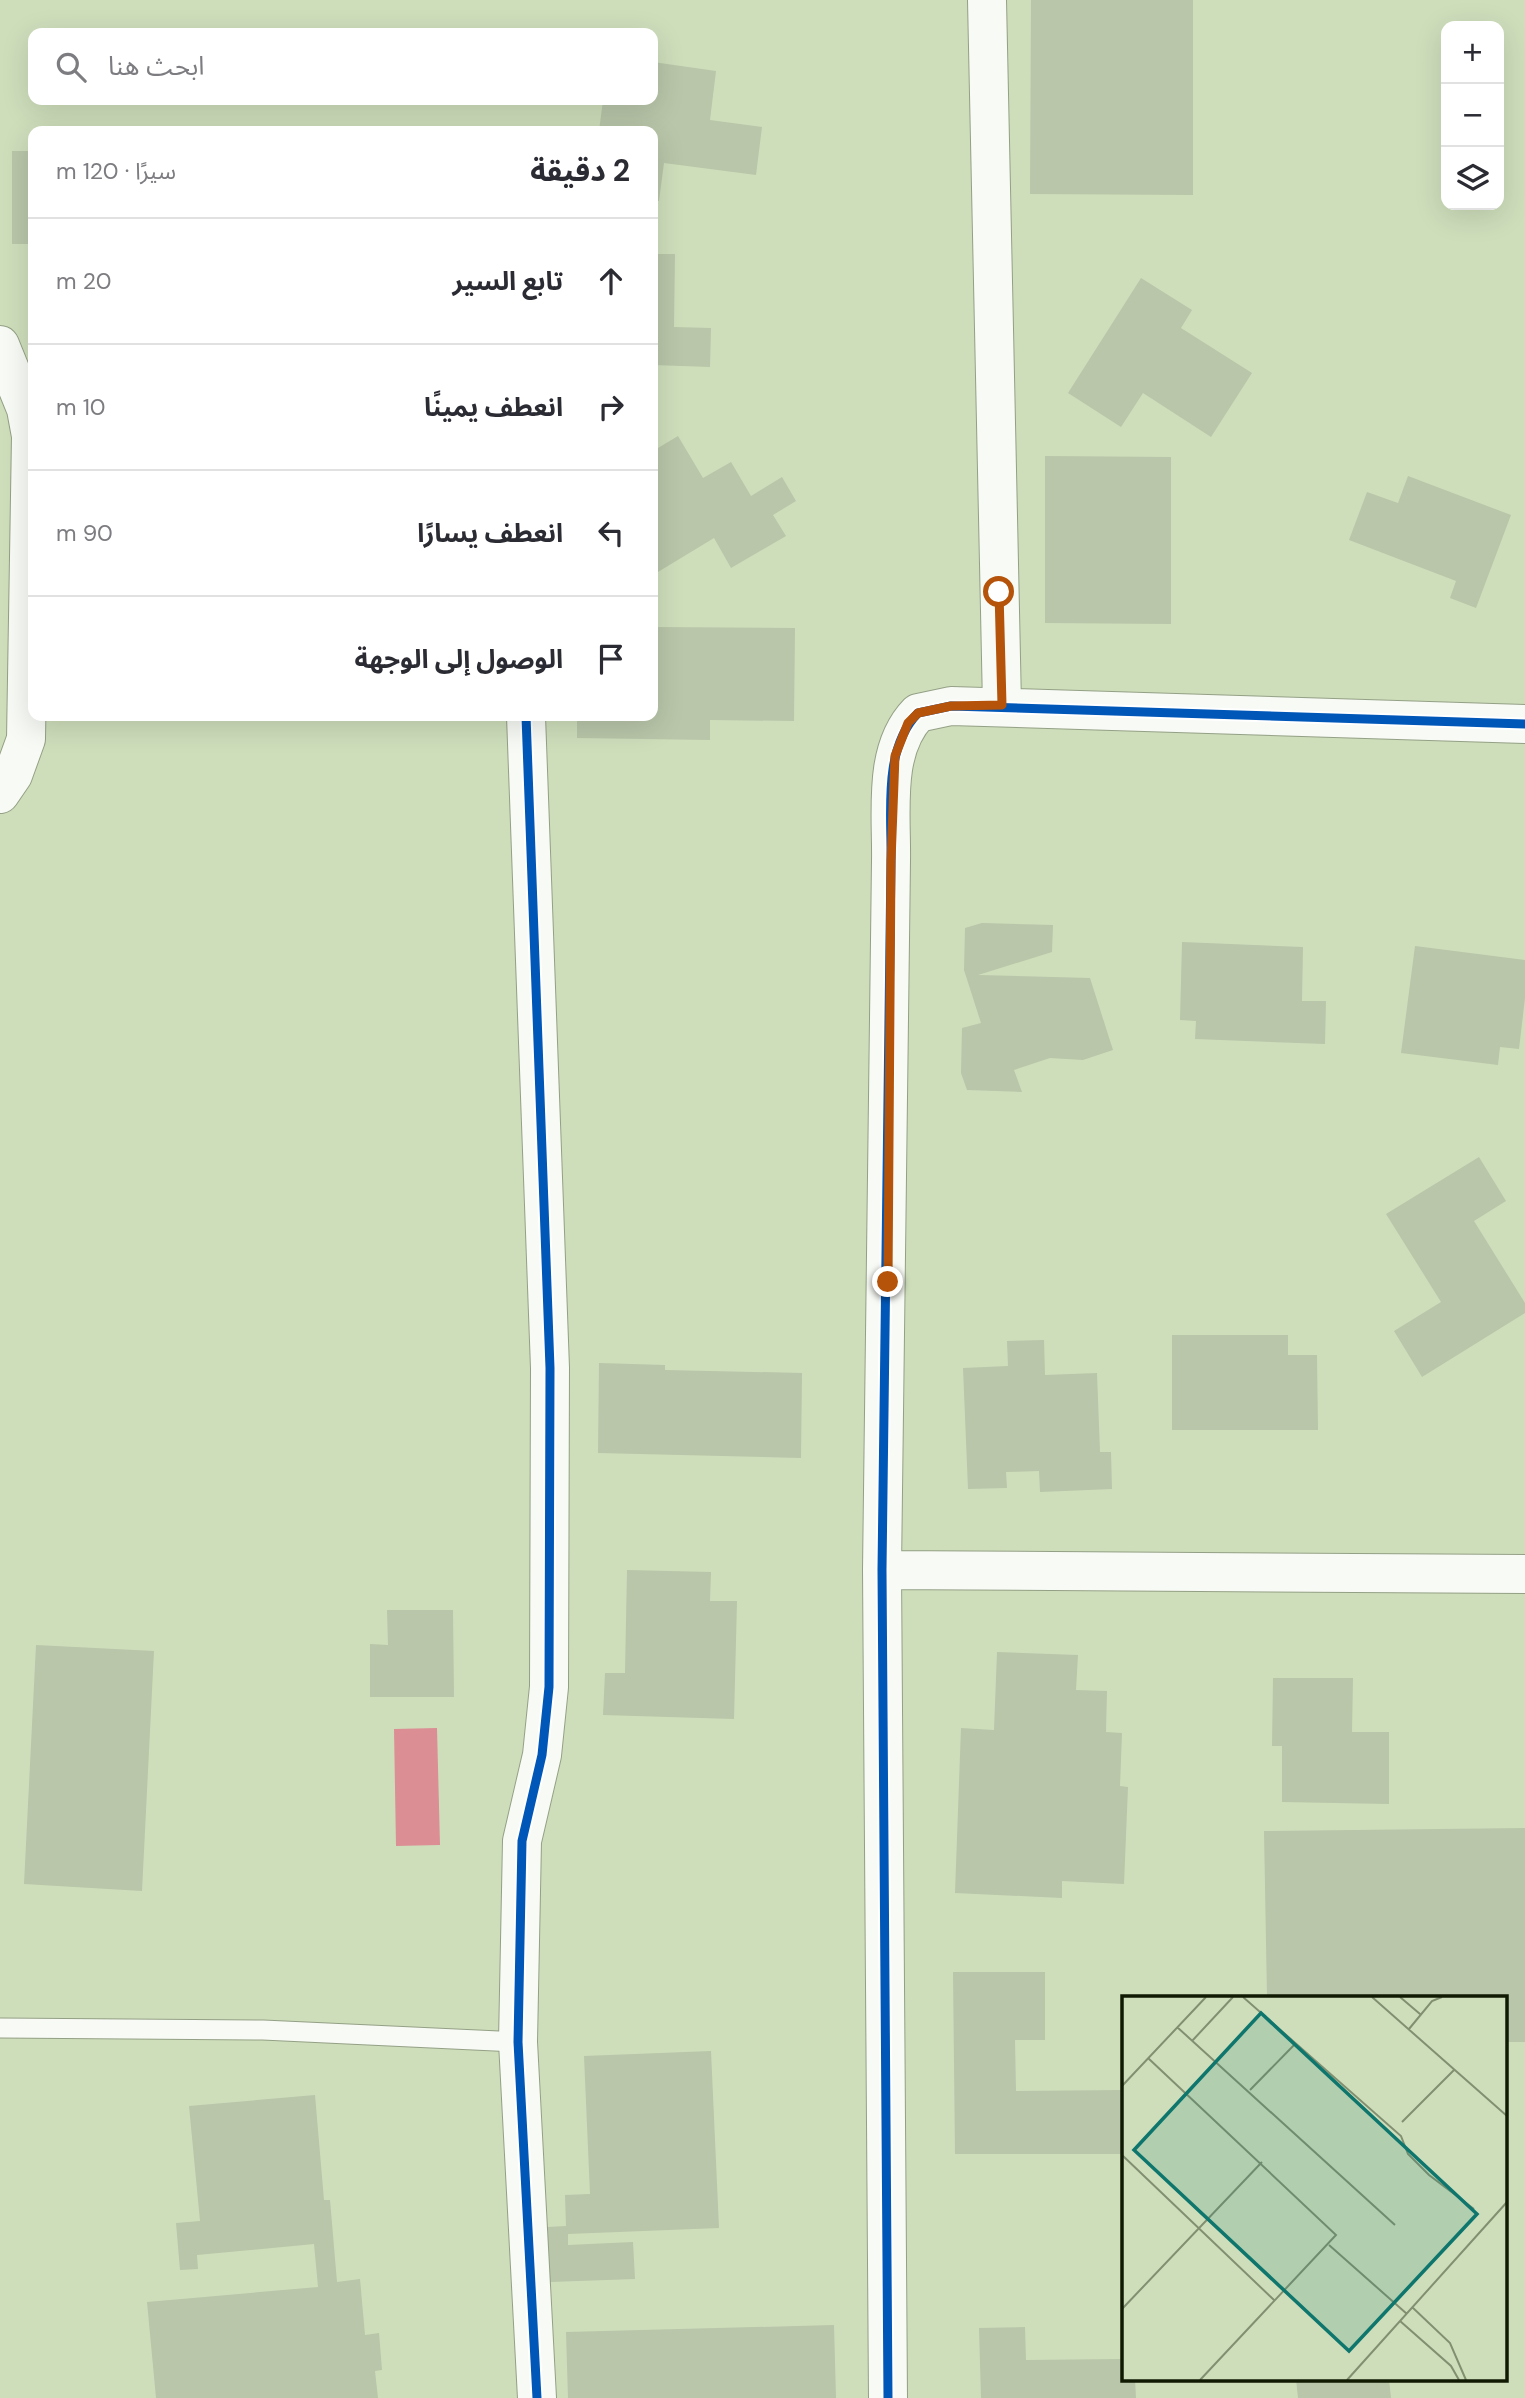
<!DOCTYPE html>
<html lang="ar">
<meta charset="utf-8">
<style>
:root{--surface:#fff;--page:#f7f7f7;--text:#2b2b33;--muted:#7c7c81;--line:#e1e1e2}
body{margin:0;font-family:"DM Sans","Noto Sans Arabic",sans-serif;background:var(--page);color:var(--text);direction:rtl}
.controls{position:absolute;right:21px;top:21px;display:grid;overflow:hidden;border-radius:14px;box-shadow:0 7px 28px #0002}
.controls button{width:63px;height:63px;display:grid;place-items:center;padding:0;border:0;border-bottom:2px solid var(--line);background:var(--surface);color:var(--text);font:35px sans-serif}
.stop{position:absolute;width:21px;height:21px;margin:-16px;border:5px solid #b45309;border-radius:50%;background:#fff}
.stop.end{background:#b45309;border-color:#fff;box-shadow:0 2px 7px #0008}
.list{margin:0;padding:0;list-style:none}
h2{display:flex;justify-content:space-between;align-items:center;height:91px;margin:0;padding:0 28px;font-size:30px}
h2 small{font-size:23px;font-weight:400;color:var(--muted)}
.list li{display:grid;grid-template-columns:46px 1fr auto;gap:21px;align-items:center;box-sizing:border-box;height:126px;padding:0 28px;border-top:2px solid var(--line)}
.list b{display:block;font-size:26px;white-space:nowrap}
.list em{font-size:23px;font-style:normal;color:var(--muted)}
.icon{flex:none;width:38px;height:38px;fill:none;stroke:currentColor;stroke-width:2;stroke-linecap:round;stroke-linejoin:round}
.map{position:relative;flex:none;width:1525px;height:2398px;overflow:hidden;direction:ltr}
.search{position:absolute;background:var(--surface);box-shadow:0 7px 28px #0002;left:28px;top:28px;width:630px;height:77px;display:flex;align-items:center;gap:18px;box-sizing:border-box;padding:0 24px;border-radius:14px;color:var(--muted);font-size:26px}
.panel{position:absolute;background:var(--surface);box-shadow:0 7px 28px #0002;left:28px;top:126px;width:630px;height:595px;border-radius:14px;direction:rtl}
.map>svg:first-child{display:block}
.water{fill:#db8e94}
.building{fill:#b9c6a9}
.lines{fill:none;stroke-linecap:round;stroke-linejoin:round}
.service-casing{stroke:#94a085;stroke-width:21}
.minor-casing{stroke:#94a085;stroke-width:40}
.service{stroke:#f8faf5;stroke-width:19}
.minor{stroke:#f8faf5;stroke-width:38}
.cycleway-casing{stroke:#fff;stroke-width:13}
.cycleway{stroke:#0057b8;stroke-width:9}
.route{stroke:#b45309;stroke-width:9}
.inset-road{fill:none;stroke:#829071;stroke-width:2}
.view{fill:#0f766e;fill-opacity:0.15;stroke:#0f766e;stroke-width:3.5}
.inset-edge{fill:none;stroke:#101a03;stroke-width:3.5}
</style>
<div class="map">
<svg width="1525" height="2398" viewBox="0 0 1525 2398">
<rect width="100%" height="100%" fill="#cedebb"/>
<path class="water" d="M437,1728L440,1845L396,1846L394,1729Z"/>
<path class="building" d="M1031,0H1193V195L1030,194Z
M653,62L716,71L710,120L762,127L756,175L664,163L659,201L653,200V131H599L603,100H653Z
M12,151H33V244H12Z
M653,254H675L674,327L711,328L710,367L653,365Z
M1141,278L1192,310L1181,328L1252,373L1211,437L1143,393L1121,427L1068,393Z
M678,436L703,478L731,462L751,496L782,477L796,501L773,515L786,536L731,568L714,538L653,575V451Z
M1045,456L1171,457V624L1045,623Z
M1408,476L1511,515L1476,608L1450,598L1456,581L1349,540L1367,492L1398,503Z
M653,627L795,628L794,721L710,720V740L577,738V716H653Z
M982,923L1053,925L1052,952L978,975L1090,978L1113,1050L1083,1060L1050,1058L1014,1070L1022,1092L967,1090L961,1073L962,1028L981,1023L964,970L965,928Z
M1182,942L1303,947L1302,1001H1326L1325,1044L1195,1039L1196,1021L1180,1020Z
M1415,946L1525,960V998L1519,1049L1500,1047L1498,1065L1401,1053Z
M1479,1157L1506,1201L1474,1221L1525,1303V1313L1422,1377L1394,1331L1441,1302L1386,1214Z
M1172,1335H1288V1355H1317L1318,1430H1172Z
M1044,1340L1045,1375L1097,1373L1100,1452H1111L1112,1489L1040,1492L1039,1471L1006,1472L1007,1488L968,1489L963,1368L1008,1366L1007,1341Z
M599,1363L665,1365V1370L802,1373L801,1458L598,1453Z
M627,1570L711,1572L710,1601H737L734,1719L603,1715L605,1673H625Z
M387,1610H453L454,1697H370V1644L388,1645Z
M36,1645L154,1651L142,1891L24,1884Z
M997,1652L1078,1655L1076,1690L1107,1691L1106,1732L1122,1733L1120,1786L1128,1787L1124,1884L1062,1881V1898L955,1893L961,1728L994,1730Z
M1273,1678H1353L1352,1732H1389V1804L1282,1802V1746H1272Z
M1525,1828V2042H1506V1997H1267L1264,1831Z
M953,1972H1045V2040H1015L1016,2091L1124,2090V2154H955Z
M711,2051L719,2228L568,2234V2245L633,2242L635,2279L550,2282L547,2227L566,2226L565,2195L590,2194L584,2056Z
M315,2095L324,2200H330L337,2282L360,2279L365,2335L379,2333L382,2370L375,2371L378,2398H156L147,2302L318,2287L314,2244L197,2255L198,2269L180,2270L176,2223L200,2221L189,2106Z
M834,2325L836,2398H568L566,2332Z
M1025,2327L1026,2360L1124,2359V2379H1135L1136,2398H981L979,2328Z
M1296,2379H1389L1391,2398H1298Z"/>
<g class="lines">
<g class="service-casing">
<path id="service" d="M0,2028L263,2030L518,2042"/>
</g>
<g class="minor-casing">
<path id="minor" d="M987,0L1002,705
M0,345L26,409L31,436L26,739L13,775L0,794
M526,716L550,1368L549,1687L542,1755L522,1841L518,2042L537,2398
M882,1570L1525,1574
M888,2398L882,1570L891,861C892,814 882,750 918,713L951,706L1525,724"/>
</g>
<use href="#service" class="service"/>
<use href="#minor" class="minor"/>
<g class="cycleway-casing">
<path id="cycleway" d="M526,716L550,1368L549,1687L542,1755L522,1841L518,2042L537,2398
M888,2398L882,1570L891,861C892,814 882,750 918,713L951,706L1525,724"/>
</g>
<use href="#cycleway" class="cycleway"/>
</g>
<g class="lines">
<path class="route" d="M888,1282L891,861L895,756L908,723L918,713L951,706L1002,705L999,592"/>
</g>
<g transform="translate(1122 1996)">
<rect width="385" height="385" fill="#cedebb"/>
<path class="inset-road" d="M121,1L279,140L286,158L307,179L352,213M250,1L385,120M278,1L298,18M55,31L273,229M287,33L310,5L320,1M70,45L111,1M26,62L214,239L78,384M0,90L84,1M128,94L174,47M280,126L332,74M0,159L152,304M207,249L285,318M290,311L328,347L344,384M0,313L140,166M278,325L329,370L337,384M225,384L385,206"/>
<path class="view" d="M139,17L355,218L227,355L12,154Z"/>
<rect width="385" height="385" class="inset-edge"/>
</g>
</svg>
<div class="controls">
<button>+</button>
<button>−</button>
<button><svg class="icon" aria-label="layers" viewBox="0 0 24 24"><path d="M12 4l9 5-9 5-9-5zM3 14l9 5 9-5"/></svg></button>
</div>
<div class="stop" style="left:999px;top:592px"></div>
<div class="stop end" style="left:888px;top:1282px"></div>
<div class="search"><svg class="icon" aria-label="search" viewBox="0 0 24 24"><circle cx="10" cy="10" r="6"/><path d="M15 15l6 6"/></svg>ابحث هنا</div>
<section class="panel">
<h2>2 دقيقة<small>سيرًا · 120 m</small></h2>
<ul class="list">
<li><svg class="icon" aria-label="ahead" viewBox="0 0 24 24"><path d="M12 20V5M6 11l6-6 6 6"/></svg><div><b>تابع السير</b></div><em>20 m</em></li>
<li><svg class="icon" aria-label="right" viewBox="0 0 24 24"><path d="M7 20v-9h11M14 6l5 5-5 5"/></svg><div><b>انعطف يمينًا</b></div><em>10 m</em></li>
<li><svg class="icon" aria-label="left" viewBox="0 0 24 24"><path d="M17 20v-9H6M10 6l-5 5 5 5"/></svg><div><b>انعطف يسارًا</b></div><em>90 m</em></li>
<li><svg class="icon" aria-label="arrive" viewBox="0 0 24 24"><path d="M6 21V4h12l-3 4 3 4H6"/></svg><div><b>الوصول إلى الوجهة</b></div></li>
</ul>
</section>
</div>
